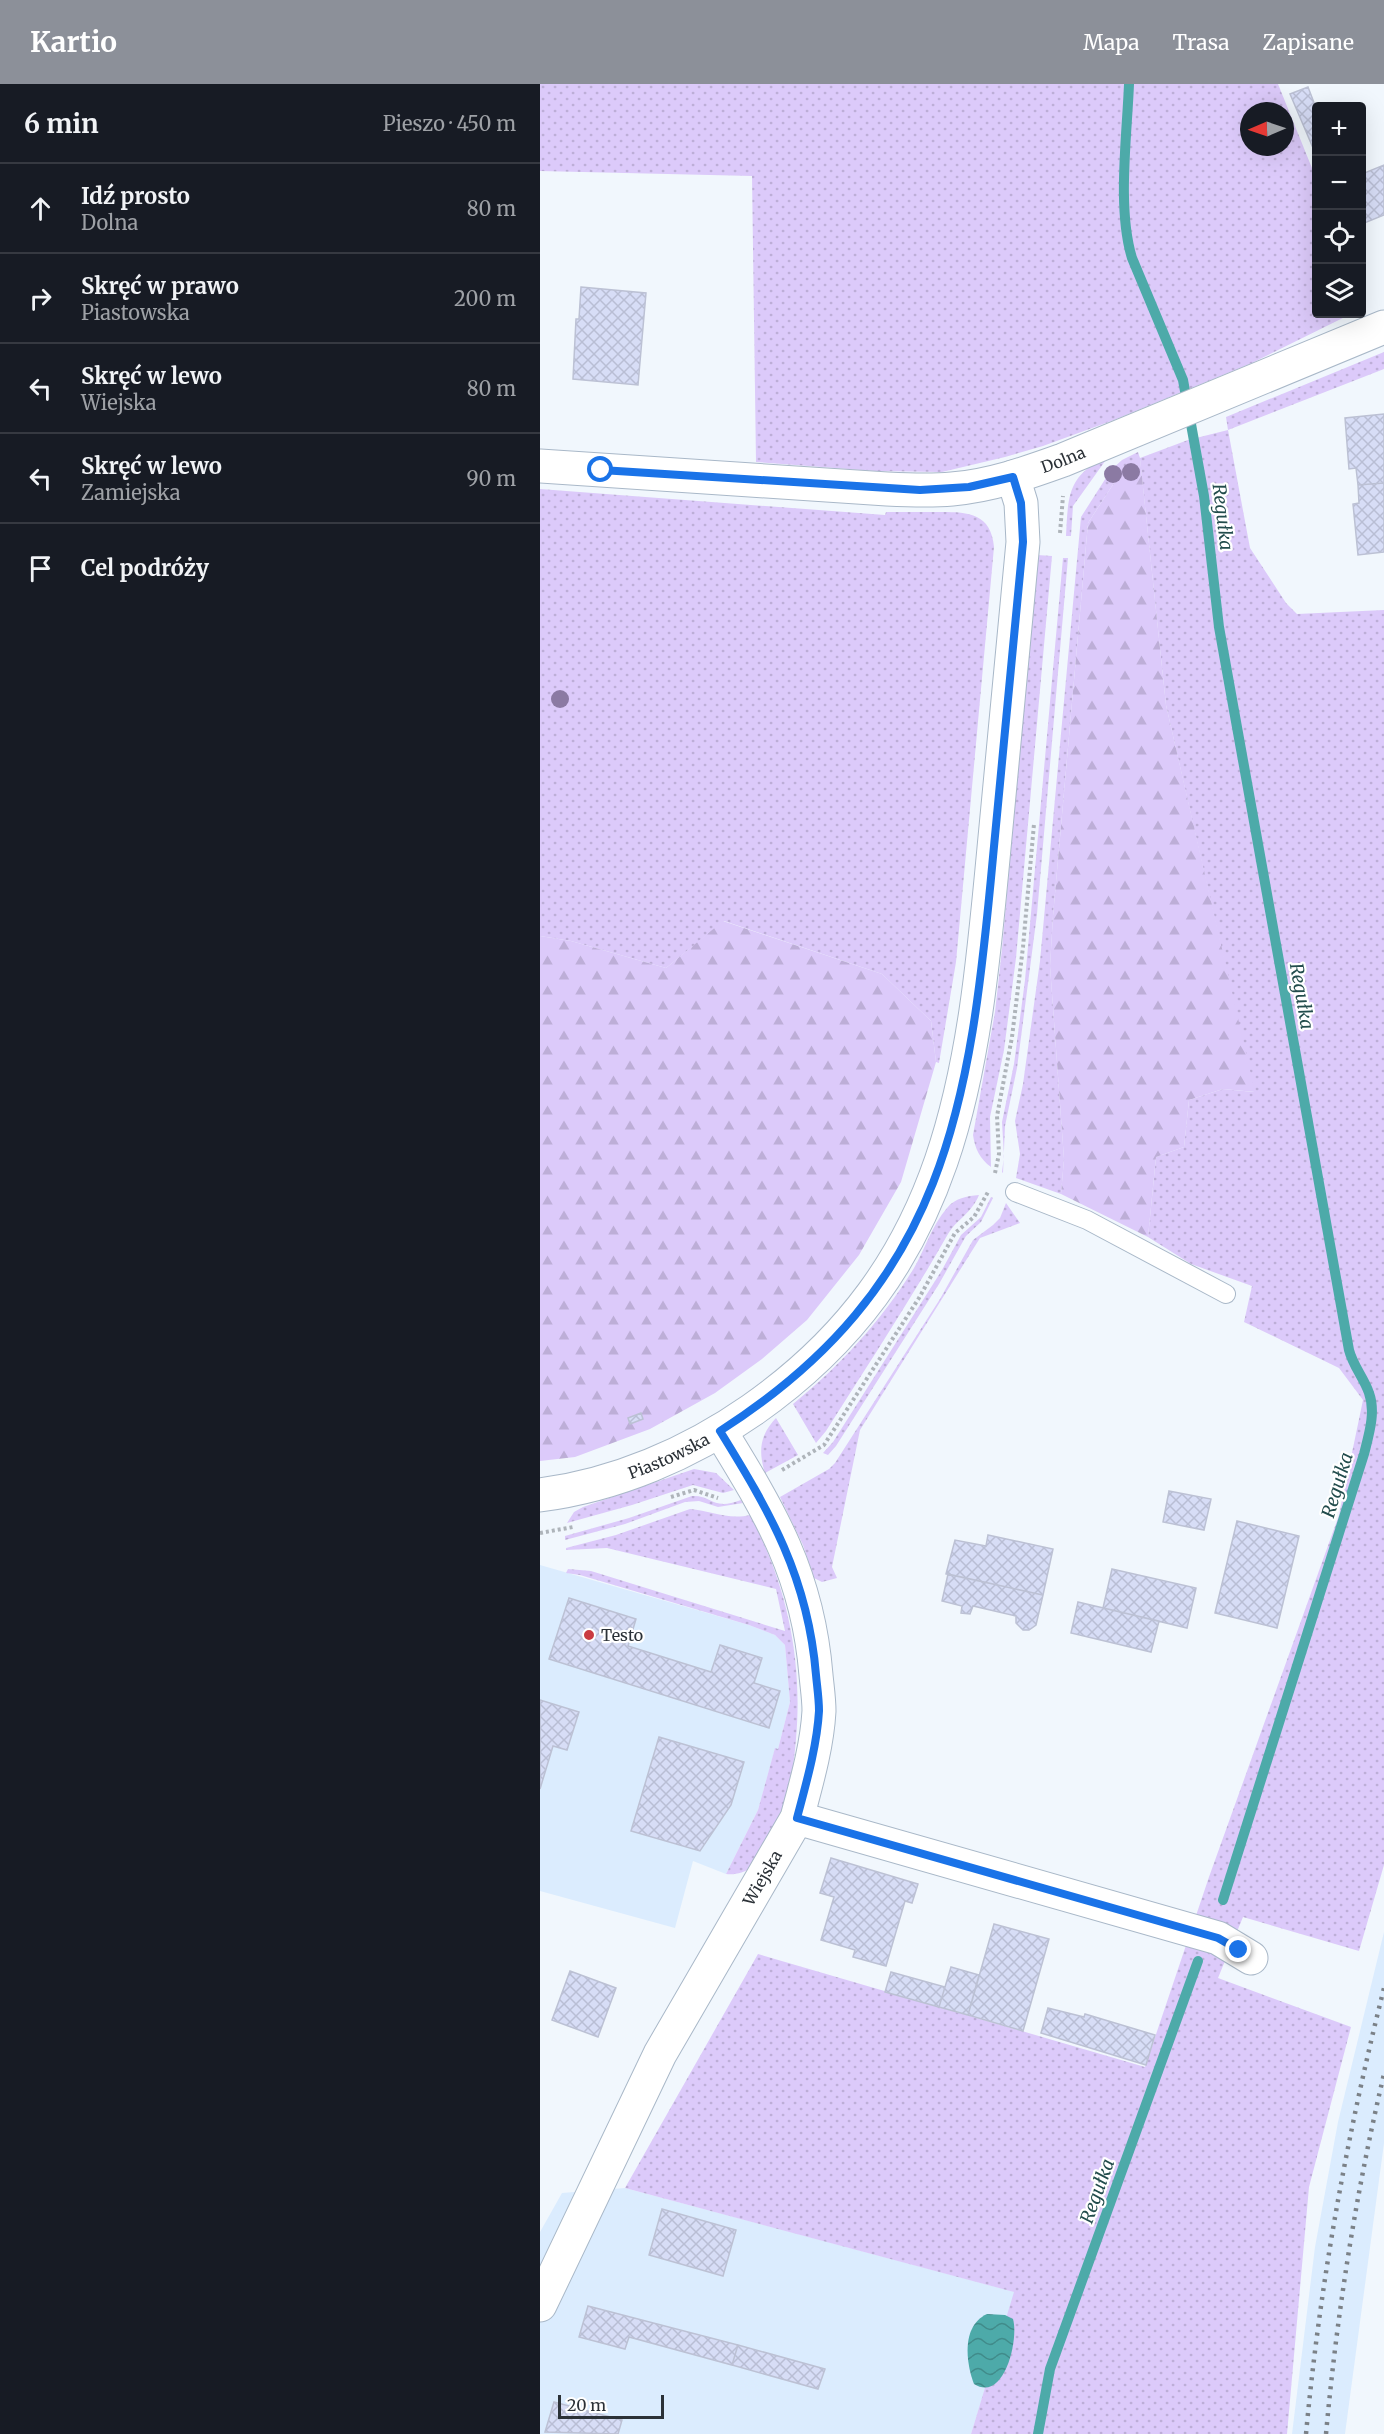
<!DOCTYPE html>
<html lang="pl">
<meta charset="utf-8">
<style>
:root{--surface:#171b24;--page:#242831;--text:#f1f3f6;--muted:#9ea1a6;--line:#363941;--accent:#8c9099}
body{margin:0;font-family:Merriweather,serif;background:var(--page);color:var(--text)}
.controls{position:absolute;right:18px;top:18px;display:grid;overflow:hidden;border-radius:6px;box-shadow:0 6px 24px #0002}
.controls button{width:54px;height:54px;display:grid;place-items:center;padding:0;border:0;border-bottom:2px solid var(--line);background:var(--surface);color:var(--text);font:30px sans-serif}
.compass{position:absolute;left:700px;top:18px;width:54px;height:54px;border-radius:50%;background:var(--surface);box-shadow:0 6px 24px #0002;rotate:268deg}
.scale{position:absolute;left:18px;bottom:15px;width:106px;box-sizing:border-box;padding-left:6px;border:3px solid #2b3137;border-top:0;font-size:16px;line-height:21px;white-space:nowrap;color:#2b3137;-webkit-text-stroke:4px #fff;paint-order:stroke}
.stop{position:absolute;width:18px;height:18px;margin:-14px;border:4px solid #1a73e8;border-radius:50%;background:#fff}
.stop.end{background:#1a73e8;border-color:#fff;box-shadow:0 2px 6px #0008}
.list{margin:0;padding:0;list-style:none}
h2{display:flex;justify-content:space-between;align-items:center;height:78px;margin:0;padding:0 24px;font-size:26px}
h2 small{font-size:20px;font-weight:400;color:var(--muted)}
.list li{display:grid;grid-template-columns:39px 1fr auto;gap:18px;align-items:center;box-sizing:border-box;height:90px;padding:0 24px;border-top:2px solid var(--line)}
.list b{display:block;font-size:22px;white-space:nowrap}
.list p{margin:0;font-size:20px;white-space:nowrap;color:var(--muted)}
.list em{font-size:20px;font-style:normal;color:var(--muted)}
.icon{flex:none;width:33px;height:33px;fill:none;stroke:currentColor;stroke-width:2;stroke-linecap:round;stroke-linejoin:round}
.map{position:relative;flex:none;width:844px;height:2350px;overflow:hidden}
header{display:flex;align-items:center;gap:36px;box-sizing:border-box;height:84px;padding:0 30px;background:var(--accent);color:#fff}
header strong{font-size:28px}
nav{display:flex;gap:33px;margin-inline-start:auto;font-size:21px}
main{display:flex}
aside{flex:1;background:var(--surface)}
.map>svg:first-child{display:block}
.built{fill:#dbecfe}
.grass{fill:url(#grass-dots);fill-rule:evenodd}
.forest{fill:url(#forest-firs)}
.water{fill:url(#water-waves)}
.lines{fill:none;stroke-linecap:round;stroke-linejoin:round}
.stream{stroke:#4daaa9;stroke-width:10}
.building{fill:url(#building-cross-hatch);stroke:#bcc1d4;stroke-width:1.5}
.service-casing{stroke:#a9b8c8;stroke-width:20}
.minor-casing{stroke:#a9b8c8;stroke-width:35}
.path{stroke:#aeb4ba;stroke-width:4;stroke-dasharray:3 3;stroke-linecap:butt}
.service{stroke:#fff;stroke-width:18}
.minor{stroke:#fff;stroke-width:33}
.rail{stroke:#7b8187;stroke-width:4.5;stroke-dasharray:3 6;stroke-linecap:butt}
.tree{fill:#8b7aa3}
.route{stroke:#1a73e8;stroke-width:8}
.poi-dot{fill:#ca3a41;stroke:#fff;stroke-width:2}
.labels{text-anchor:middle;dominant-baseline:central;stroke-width:4.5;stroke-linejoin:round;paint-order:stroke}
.street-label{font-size:16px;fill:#2b3137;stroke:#fff}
.poi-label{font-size:16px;fill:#2b3137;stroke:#fff;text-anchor:start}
.water-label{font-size:18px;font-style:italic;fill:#224c4c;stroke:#fff}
</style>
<header>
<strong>Kartio</strong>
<nav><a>Mapa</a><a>Trasa</a><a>Zapisane</a></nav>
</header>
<main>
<aside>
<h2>6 min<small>Pieszo · 450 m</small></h2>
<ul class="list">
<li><svg class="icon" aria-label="ahead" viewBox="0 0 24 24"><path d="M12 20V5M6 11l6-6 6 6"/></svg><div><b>Idź prosto</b><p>Dolna</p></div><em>80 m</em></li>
<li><svg class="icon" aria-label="right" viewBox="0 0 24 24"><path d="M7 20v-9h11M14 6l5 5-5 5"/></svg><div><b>Skręć w prawo</b><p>Piastowska</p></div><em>200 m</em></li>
<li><svg class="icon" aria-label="left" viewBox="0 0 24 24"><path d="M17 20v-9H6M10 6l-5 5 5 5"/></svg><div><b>Skręć w lewo</b><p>Wiejska</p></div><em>80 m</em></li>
<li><svg class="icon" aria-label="left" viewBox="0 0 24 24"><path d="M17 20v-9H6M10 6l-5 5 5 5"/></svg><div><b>Skręć w lewo</b><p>Zamiejska</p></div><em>90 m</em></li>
<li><svg class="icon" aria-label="arrive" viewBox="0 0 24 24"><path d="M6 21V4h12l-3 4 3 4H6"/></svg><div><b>Cel podróży</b></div></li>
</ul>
</aside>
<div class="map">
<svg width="844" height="2350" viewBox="0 0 844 2350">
<defs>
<pattern id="grass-dots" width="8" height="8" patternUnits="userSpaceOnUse" patternTransform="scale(1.5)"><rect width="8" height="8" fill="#dccafa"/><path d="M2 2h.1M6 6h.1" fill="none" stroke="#bdaed7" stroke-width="1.8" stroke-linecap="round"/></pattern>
<pattern id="forest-firs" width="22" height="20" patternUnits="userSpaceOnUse" patternTransform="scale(1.5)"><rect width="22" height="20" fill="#dccafa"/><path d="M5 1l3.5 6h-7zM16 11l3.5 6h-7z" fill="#bdaed7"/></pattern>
<pattern id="water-waves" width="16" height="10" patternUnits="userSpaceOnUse" patternTransform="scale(1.5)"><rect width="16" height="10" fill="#4daaa9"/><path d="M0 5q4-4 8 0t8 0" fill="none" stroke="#408b8a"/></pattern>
<pattern id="building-cross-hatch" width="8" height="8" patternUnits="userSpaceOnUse" patternTransform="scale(1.5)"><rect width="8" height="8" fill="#d7ddf6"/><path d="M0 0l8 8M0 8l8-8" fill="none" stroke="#b9bed4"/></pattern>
</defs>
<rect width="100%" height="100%" fill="#f1f7fd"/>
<path class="built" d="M0,1481L209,1541L235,1551L245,1561L250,1618L238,1665H235L218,1726L186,1790L153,1777L135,1844L0,1807Z
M844,1848V2059L805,2350H752L775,2163L798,2038Z
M85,2104L475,2208L431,2350H0V2148L22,2109Z"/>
<path class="grass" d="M0,0H738L776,94V230H811L712,279L574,336L503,362L465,373L402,388L335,387L216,378L212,92L0,87ZM709,27H745V63H709Z
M844,268V285L688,346L710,464L746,519L757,530L844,526V1781L819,1867L703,1833L678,1894L811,1943L769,2103L747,2350H431L474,2208L85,2104L218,1870L605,1983L669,1793L799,1431L823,1316L799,1284L704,1238L712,1202L651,1180L608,1153L616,1073L644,1063L649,1016L683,1005L714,1008L626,621L600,375L574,399L548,439L513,832L510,882L524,1075L521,1110L476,1094L480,1070L475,1037L483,1000L500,877L541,433L571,386L582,376L598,368L600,374L648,356L688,346L686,333Z
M568,373L533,422L531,452H526C528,414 527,390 568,373Z
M0,405L345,431L346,428C362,428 378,428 394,428C423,428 451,426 454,463L416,878L399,979L396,978L391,937L342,890L184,837L126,884L31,857L0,852Z
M497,471L512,472L476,874L464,966L450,1033L451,1083C440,1075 435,1065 433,1051L455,928L462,865Z
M523,474H528L497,830L477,984L465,1042L463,1089L462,1088L464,1072L462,1038L474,980L485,896Z
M439,1111C431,1130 418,1134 408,1150C370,1217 327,1282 286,1347L276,1359L253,1320C300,1282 342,1236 374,1184C385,1165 392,1141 407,1124C415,1114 427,1112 439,1111Z
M451,1113L453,1114L441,1138L426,1152L399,1200L296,1362L288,1371L283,1369L293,1358L402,1186L421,1151L441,1133Z
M466,1119L480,1139L440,1154L320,1346L292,1483L297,1494L282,1498L274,1494L263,1461L240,1413L289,1385L295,1379L400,1215L433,1156L453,1141L460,1134Z
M236,1334L258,1371L225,1389C218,1367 220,1351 236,1334Z
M154,1385L176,1389L194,1406L183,1409L153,1401L92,1421L27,1439L34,1428L43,1423Z
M152,1412C173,1411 172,1427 201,1416L203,1419L178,1423L159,1417L145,1418L85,1440L25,1456V1452L89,1434Z
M150,1425C171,1427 188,1436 210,1431C247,1501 263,1576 256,1655C254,1676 252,1699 245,1718C237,1741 224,1762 212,1783C204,1789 195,1791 186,1790L218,1726L235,1664L238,1665L250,1618L245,1561L235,1551L209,1541L40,1491L26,1489L28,1485L51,1487L245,1547L236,1505L67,1464L26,1466V1464L76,1451Z"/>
<path class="forest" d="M600,374L626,621L715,1008L683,1005L649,1016L644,1063L616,1073L608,1153L521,1110L524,1075L510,882L513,832L548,439L574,399Z
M183,837L342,890L391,937L396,978L361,1098L319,1171L267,1236L222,1275L175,1309L110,1345L35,1373L0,1377V852L31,857L126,884Z"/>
<path class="water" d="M447,2230L465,2231L473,2235C479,2256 464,2319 434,2300C426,2279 421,2242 447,2230Z"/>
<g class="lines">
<path class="stream" d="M589,0C587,52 577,125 592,174L643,296L664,412L679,543L809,1266C813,1282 824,1294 829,1309C836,1328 829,1350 824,1370L683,1816
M498,2350L510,2285L658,1877"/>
</g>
<path class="building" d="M768,3L776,24V71L750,10Z
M844,81V131L822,140V90Z
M41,203L106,209L98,301L33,295L36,235H39Z
M844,330V399L818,401L816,384L809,385L805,334Z
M844,399V468L818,471L813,420L819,419L818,401Z
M101,1329L103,1335L90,1340L88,1334Z
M629,1407L671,1415L664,1446L623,1438Z
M697,1437L759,1452L737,1544L675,1529Z
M448,1451L513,1465L503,1511L406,1490L415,1456L446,1462Z
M572,1485L656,1504L647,1544L563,1524Z
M408,1490L503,1511L496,1541L489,1546H483L476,1539V1532L433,1522L430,1530L421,1529L422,1522L402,1517Z
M29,1514L96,1535L88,1562L171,1588L180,1561L222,1574L214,1599L240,1607L229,1644L9,1575Z
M538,1518L619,1537L611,1568L531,1549Z
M0,1616L39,1628L27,1666L13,1662L0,1705Z
M119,1653L204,1678L191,1721L160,1767L91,1747Z
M291,1774L378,1800L372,1819L365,1817L346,1882L313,1873L315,1866L281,1856L294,1813L280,1809Z
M454,1840L509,1855L483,1947L428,1931Z
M411,1883L439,1891L428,1931L399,1923Z
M30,1887L76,1904L58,1953L12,1936Z
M351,1888L405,1903L399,1923L345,1908Z
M508,1924L544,1933L545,1930L615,1951L606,1981L501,1949Z
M122,2125L196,2146L183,2192L109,2171Z
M48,2222L198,2261L192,2281L89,2253L85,2265L39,2253Z
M198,2261L285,2285L278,2305L192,2281Z
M14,2318L82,2336L78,2350L5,2348Z"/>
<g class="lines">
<g class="service-casing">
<path id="service" d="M475,1108L547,1136L686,1210"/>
</g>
<g class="minor-casing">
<g id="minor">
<path id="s1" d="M0,382L347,405C368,406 390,407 412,405C450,402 487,389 523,376L844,243"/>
<path id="s2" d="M0,1411C76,1401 149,1370 212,1326C415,1184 433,991 454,764C464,662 473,560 483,458L481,419L473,393"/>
<path d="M257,1734L678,1854L711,1874"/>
<path id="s3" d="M0,2221L120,1970L257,1734C266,1700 277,1663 279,1627C279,1615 277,1602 276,1591C268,1491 231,1430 180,1347"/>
</g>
</g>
<path class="path" d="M520,449L523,412
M455,1089L459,1070L457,1032L472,953L483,863L494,740
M242,1386L284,1361L379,1214L415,1149L434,1133L448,1108
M131,1413L154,1406L178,1414
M0,1449L33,1443"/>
<use href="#service" class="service"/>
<use href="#minor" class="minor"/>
<path class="rail" d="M766,2350C780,2199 807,2051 844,1904
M786,2350C797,2229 816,2108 844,1990"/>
</g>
<g class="tree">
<circle cx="591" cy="388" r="9"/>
<circle cx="573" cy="390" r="9"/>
<circle cx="20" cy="615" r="9"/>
</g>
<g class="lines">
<path class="route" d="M61,386L380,406L429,403L473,393L481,419L483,458C473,563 463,668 453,773C430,1022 407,1202 180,1347C230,1428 268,1493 276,1591C277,1602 279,1615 279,1627C277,1662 266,1700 257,1734L678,1854L699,1866"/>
</g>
<circle class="poi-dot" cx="49" cy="1551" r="6"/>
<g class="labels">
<g class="street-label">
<text stroke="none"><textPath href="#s1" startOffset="528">Dolna</textPath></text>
<text stroke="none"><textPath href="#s2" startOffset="135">Piastowska</textPath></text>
<text stroke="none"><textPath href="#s3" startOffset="482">Wiejska</textPath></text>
</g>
<g class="poi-label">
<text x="61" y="1551">Testo</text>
</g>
<g class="water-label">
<text transform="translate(683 433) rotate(83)">Regułka</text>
<text transform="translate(762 912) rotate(80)">Regułka</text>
<text transform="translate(797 1401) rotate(-73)">Regułka</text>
<text transform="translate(557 2107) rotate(-70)">Regułka</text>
</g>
</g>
</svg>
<div class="controls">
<button>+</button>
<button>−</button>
<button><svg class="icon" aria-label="locate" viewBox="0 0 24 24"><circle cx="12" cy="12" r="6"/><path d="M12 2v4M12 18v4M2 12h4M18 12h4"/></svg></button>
<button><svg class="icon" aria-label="layers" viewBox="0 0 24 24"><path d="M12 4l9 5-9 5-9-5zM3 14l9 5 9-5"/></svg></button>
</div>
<svg class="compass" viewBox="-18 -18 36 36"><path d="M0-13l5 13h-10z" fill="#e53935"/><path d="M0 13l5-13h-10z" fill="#9ea1a6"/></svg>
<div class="scale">20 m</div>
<div class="stop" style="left:61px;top:386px"></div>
<div class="stop end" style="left:699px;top:1866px"></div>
</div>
</main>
